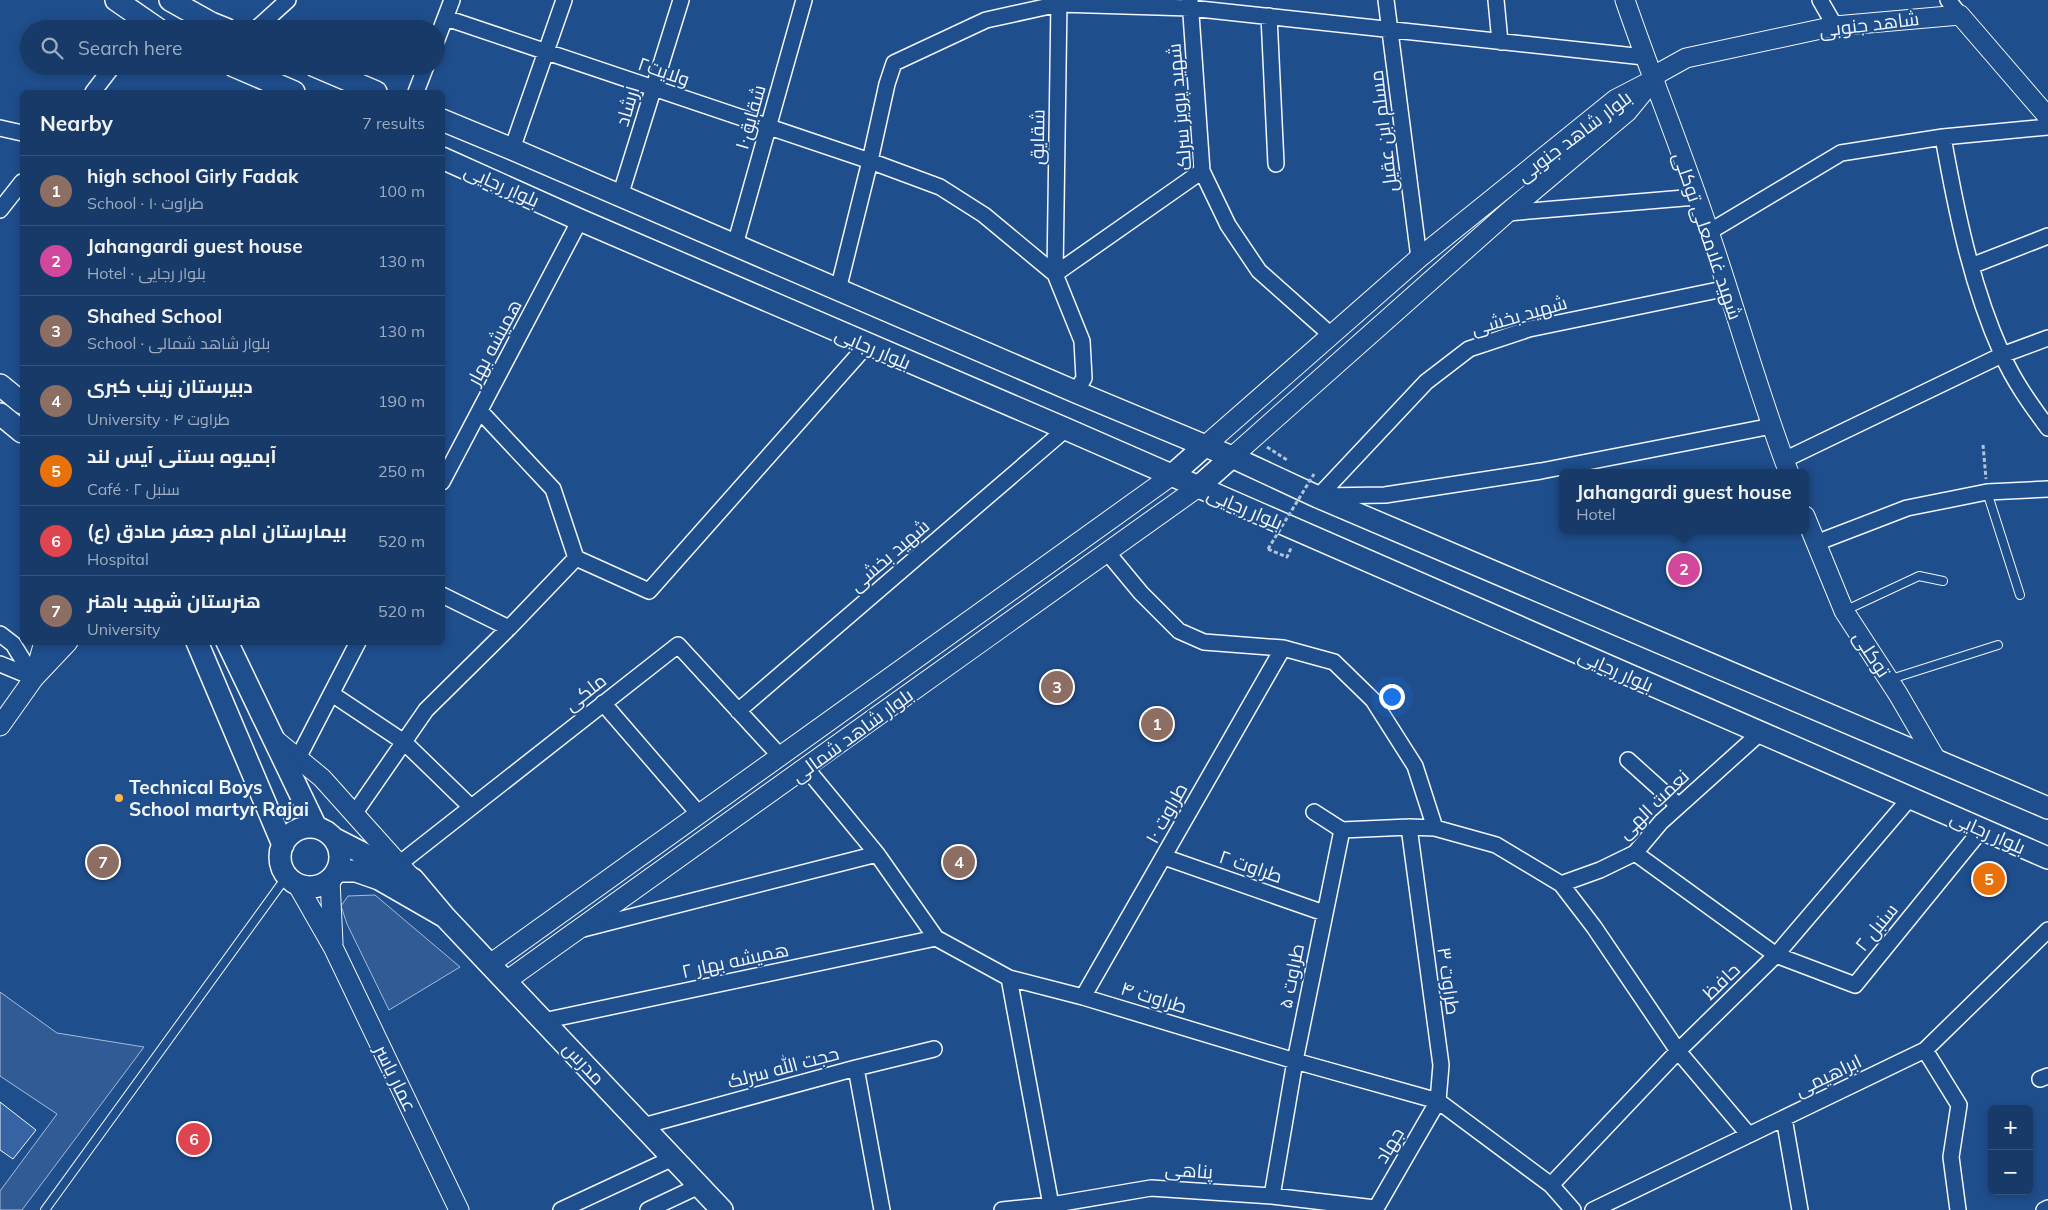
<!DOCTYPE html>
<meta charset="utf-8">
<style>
:root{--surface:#173a69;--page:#20416f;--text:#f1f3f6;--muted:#9eadc0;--line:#36547d;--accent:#ffb74d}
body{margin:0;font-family:Mulish,Cairo,sans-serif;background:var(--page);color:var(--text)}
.controls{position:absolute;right:15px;bottom:15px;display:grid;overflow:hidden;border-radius:8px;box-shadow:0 2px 8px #0003}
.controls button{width:45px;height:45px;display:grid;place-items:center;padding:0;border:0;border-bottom:1px solid var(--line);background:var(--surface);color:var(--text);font:25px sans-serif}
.you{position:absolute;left:1391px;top:696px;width:18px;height:18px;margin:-12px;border:4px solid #fff;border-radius:50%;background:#1a73e8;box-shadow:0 0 0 8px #1a73e833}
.badge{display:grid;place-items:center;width:32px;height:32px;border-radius:50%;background:var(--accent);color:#fff;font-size:16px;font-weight:700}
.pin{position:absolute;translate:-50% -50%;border:2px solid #fff;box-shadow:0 1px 5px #0006}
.popup{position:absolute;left:1559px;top:469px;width:250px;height:65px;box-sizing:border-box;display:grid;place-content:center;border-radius:8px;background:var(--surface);filter:drop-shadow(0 1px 4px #0005);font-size:16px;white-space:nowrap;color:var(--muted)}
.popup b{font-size:19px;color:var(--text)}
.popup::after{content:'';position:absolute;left:50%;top:100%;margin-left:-10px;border:10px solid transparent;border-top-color:var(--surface)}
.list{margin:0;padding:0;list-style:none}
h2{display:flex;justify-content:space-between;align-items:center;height:65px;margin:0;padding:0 20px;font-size:21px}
h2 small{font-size:16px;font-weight:400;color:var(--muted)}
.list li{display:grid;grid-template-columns:32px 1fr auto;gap:15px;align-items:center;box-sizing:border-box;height:70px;padding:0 20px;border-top:1px solid var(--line)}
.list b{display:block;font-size:19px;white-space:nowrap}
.list p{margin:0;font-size:16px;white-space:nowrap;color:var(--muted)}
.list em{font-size:16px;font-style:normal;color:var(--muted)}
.icon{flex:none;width:28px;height:28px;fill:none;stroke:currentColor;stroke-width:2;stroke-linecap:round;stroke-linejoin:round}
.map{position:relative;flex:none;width:2048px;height:1210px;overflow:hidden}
.search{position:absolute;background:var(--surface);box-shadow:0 2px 8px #0003;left:20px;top:20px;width:425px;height:55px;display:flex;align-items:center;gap:12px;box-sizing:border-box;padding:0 18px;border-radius:28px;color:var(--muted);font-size:19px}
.panel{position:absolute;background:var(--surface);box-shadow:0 2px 8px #0003;left:20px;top:90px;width:425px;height:555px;border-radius:8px}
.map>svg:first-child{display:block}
.built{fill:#305b95;stroke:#a8bbd7}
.building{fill:#3563a3;stroke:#f2f6ff}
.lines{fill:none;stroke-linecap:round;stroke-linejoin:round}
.service-casing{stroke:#f2f6ff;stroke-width:10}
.minor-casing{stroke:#f2f6ff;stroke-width:18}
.tertiary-casing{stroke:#f2f6ff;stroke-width:21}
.secondary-casing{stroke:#f2f6ff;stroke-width:24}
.path{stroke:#b3c4dc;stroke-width:3;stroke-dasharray:4 2.5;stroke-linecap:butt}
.service{stroke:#1f4e8c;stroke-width:8}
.minor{stroke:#1f4e8c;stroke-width:15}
.tertiary{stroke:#1f4e8c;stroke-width:19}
.secondary{stroke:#1f4e8c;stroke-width:21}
.path-bridge{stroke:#b3c4dc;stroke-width:3;stroke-dasharray:4 2.5;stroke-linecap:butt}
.poi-dot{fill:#ffb74d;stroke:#1f4e8c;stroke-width:2}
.labels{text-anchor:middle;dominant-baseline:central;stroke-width:4;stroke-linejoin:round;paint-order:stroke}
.street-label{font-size:19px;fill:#f2f6ff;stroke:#1f4e8c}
.poi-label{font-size:19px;font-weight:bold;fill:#f2f6ff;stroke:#1f4e8c;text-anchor:start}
</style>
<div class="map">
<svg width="2048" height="1210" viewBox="0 0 2048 1210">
<rect width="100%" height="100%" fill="#1f4e8c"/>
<path class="built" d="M375,895L460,967L389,1010L347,924L341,906L348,896Z
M0,992L57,1033L144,1047L22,1210H0V1191L57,1114L0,1076Z"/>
<path class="building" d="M0,1102L36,1130L13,1159L0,1150Z"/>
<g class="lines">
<g class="service-casing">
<path id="service" d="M1987,492L2020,595
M1844,611L1919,576L1943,581
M1888,680L1998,645
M45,1210L287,876"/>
</g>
<g class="minor-casing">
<path id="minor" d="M1190,0L1202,171L1228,225L1259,271L1331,335
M1386,0L1419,258
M1496,0L1500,42
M1820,0L1835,26
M1948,0L1960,15
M1269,16L1276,164
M446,18L870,161L940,187L984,215L1055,274L1082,341L1084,378L1076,392
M256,29L288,0
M436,42L452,0
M93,92L113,66
M416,92L426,66
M0,128L22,133
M1943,137C1956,210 1971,285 2002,354C2013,380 2031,405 2048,428
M512,149L564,0
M620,196L681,0
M0,210L22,182
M1507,213L1696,197
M1709,232L1841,153L1943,137L2048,127
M735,245L804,0
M1971,266L2048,236
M1055,274L1059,0
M1055,274L1202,171
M838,290L870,161L887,84L894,63L986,20L1059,4L1190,8L1644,57
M1784,460L2002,355L2048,338
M442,482L580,220
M1322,496L1385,495L1541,471L1772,426
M1318,497L1426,382L1469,349L1529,329L1728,288
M1816,543L1907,508L1987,492L2048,489
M1107,552L1141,593L1179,631L1204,642L1283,648L1334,662L1373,700L1415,766L1435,828
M576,558L649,591L867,345
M442,595L509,628
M0,634L13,644L34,678
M0,664L34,678
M332,694L404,742L471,807
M603,703L699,814
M738,711L1066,429
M298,758L358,642
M1628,760L1679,806
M806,768L877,854L936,938L1009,978L1083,997L1295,1061L1438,1101L1551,1185L1573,1210
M1314,812L1342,830
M354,814L426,710L509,628L576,558L553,489L480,411
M1635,853L1776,955L1855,985L1982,829
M1164,857L1324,913
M399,864L678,645L780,756
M1561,884L1600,870L1635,853L1661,822L1760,733
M583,929L877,854
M1009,978L1051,1205
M1083,997L1283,648
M543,1021L936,938
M1925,1050L1959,1105L1951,1157L1958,1210
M856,1068L882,1210
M2040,1079L2048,1076
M1784,1118L1800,1210
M643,1126L856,1068L934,1049
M1551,1185L1678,1051L1776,955L1910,798
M1272,1196L1295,1061L1342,830L1409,827
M561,1210L673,1158
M648,1210L699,1186
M1002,1210L1051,1205L1151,1188L1272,1196L1375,1208
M1375,1210L1438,1101L1441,1065L1409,827L1435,828L1496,845L1561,884L1594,927L1678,1051L1749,1135
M1593,1210L1925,1050L2048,930
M2044,1210L2048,1208"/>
</g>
<g class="tertiary-casing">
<path id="tertiary" d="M1625,0C1652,79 1684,156 1710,235C1737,314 1759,395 1789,473
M1206,445L1419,258L1616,99L1647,83
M1232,457L1507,213L1627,112L1659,73L1686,58L1835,26L1960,15L2048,117
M1805,516L1844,611L1898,694L1937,761
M34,677L44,642
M0,726L34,678L68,642
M272,737L322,778L409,875
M330,880L333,943
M297,884L333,947L459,1210
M490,964L1171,476
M506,981L1197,488"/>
</g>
<g class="secondary-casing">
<path id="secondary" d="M116,0L158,29
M170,0L211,23L226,29
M234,66L294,92
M315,66L376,92
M442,120L512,149L1076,392L1232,457L1318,497L2048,808
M442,158L580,220L1066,429L2048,858
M0,385L22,403
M0,414L22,432
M1171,476L1206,445
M1197,488L1232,457
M197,642L283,845
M227,642L316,827
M280 857a30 30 0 1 1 60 0a30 30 0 1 1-60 0Z
M335,839L413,879L445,917L379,879L356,871H337
M445,917L722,1210"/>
</g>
<path class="path" d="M1983,445L1986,479
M1267,447L1287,460
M1268,549L1287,557L1292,546"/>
<use href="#service" class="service"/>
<use href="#minor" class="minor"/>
<use href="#tertiary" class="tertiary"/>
<use href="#secondary" class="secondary"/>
<path class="path-bridge" d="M1268,549L1314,474"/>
</g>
<circle class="poi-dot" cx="119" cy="798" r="5"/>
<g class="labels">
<g class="street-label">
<text transform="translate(1869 24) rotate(-7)">شاهد جنوبی</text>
<text transform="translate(664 71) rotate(19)">ولایت۲</text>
<text transform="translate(627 106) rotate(-73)">ارشاد</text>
<text transform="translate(1179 107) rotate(-95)">شهید پرویز سرلک</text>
<text transform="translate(750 117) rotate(-74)">شقایق۱۰</text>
<text transform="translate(1383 131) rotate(-97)">مسلم ابن عقیل</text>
<text transform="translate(1574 136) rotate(-37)">بلوار شاهد جنوبی</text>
<text transform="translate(1037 137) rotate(-89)">شقایق</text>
<text transform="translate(502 185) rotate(24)">بلوار رجایی</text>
<text transform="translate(1708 236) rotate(71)">شهید غلامعلی توکلی</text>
<text transform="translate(1519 315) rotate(-16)">شهید بخشی</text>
<text transform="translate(494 342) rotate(-62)">همیشه بهار</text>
<text transform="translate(873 348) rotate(23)">بلوار رجایی</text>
<text transform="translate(1245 508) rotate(23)">بلوار رجایی</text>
<text transform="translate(889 555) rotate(-41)">شهید بخشی</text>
<text transform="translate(1872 654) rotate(57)">توکلی</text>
<text transform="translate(1616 670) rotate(24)">بلوار رجایی</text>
<text transform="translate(585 692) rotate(-38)">ملکی</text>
<text transform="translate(852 735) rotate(-36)">بلوار شاهد شمالی</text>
<text transform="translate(1653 804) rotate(-44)">نعمت الهی</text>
<text transform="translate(1166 813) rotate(-61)">طراوت ۱۰</text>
<text transform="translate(1988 832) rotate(24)">بلوار رجایی</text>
<text transform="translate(1251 866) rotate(19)">طراوت ۲</text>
<text transform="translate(1876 927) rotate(-51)">سنبل ۲</text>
<text transform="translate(735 960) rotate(-12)">همیشه بهار ۲</text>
<text transform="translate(1291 976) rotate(-79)">طراوت ۵</text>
<text transform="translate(1449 981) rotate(82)">طراوت ۳</text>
<text transform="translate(1721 981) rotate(-44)">حافظ</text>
<text transform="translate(1154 997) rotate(17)">طراوت ۴</text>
<text transform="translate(584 1063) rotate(47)">مدرس</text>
<text transform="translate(783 1067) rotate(-15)">حجت الله سرلک</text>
<text transform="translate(1828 1075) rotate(-26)">ابراهیمی</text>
<text transform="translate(396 1078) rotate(64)">عمار یاسر</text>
<text transform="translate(1389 1145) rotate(-59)">جهاد</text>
<text transform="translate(1189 1170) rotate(4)">پناهی</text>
</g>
<g class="poi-label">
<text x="129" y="787">Technical Boys<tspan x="129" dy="22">School martyr Rajai</tspan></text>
</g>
</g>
</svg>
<div class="controls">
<button>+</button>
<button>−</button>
</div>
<div class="you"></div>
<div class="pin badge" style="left:1157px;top:724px;background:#8d6e63">1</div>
<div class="pin badge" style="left:1684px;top:569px;background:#d1479c">2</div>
<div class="popup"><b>Jahangardi guest house</b>Hotel</div>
<div class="pin badge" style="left:1057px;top:687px;background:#8d6e63">3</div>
<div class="pin badge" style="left:959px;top:862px;background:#8d6e63">4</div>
<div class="pin badge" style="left:1989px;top:879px;background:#e8710a">5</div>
<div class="pin badge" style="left:194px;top:1139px;background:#e0444e">6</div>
<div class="pin badge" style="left:103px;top:862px;background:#8d6e63">7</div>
<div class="search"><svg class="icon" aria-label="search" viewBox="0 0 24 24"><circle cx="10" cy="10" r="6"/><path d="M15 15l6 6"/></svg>Search here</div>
<section class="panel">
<h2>Nearby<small>7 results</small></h2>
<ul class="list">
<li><span class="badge" style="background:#8d6e63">1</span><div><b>high school Girly Fadak</b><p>School · طراوت ۱۰</p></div><em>100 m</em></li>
<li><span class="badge" style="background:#d1479c">2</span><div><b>Jahangardi guest house</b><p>Hotel · بلوار رجایی</p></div><em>130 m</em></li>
<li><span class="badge" style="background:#8d6e63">3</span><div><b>Shahed School</b><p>School · بلوار شاهد شمالی</p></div><em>130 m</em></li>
<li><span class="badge" style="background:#8d6e63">4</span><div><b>دبیرستان زینب کبری</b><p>University · طراوت ۴</p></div><em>190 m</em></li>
<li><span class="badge" style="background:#e8710a">5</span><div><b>آبمیوه بستنی آیس لند</b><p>Café · سنبل ۲</p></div><em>250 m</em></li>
<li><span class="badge" style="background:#e0444e">6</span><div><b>بیمارستان امام جعفر صادق (ع)</b><p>Hospital</p></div><em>520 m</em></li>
<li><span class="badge" style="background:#8d6e63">7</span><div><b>هنرستان شهید باهنر</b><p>University</p></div><em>520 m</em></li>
</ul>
</section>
</div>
